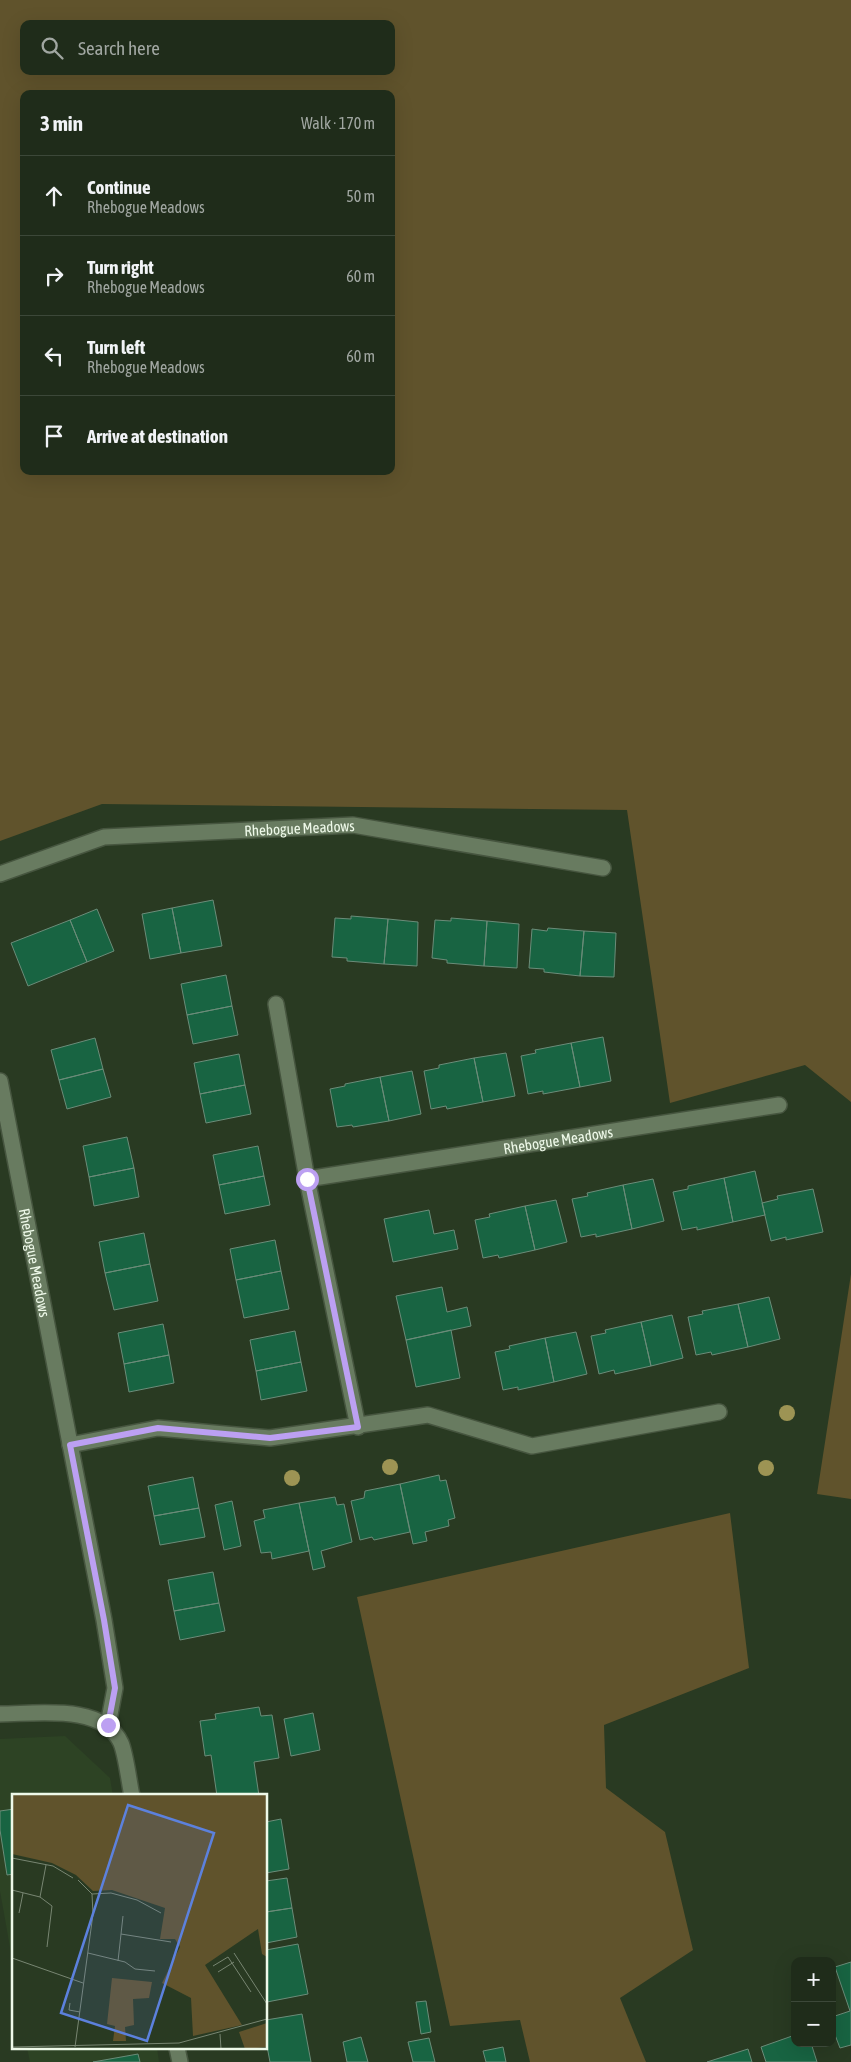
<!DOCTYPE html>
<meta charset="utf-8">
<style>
:root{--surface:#1f2c1a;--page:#273423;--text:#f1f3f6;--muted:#a1a7a2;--line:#3c4839}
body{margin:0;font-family:"Asap Condensed",sans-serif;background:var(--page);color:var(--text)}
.controls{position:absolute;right:15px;bottom:15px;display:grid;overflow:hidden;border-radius:10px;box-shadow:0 5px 20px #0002}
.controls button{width:45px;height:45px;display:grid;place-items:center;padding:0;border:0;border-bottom:1px solid var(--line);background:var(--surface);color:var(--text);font:25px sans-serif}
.stop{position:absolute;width:15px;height:15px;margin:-11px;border:4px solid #bca0f2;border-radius:50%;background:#fff}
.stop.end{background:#bca0f2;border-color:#fff;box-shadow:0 1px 5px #0008}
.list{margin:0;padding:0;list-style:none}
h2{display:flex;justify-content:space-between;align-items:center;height:65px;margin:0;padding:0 20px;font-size:21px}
h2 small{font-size:16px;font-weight:400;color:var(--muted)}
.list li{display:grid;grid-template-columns:32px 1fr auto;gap:15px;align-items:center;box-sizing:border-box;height:80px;padding:0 20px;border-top:1px solid var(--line)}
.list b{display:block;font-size:19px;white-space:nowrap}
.list p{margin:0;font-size:16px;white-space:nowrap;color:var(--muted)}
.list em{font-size:16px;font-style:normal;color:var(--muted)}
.icon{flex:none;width:28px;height:28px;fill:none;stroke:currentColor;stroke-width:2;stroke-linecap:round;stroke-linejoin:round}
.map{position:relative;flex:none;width:851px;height:2062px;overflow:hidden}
.search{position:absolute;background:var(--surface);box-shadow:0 5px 20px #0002;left:20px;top:20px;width:375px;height:55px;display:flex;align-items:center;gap:12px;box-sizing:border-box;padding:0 18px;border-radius:10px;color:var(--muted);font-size:19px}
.panel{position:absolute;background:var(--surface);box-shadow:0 5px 20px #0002;left:20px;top:90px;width:375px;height:385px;border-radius:10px}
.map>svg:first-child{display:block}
.built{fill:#2d4324}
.green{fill:#60532c;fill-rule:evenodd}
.building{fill:#186442;stroke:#6b8c79}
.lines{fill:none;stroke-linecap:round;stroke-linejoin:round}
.street-casing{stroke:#46553f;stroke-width:18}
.street{stroke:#687b60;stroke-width:15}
.tree{fill:#9d9454}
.route{stroke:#bca0f2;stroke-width:6}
.labels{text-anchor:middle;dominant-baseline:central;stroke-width:4;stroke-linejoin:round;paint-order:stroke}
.street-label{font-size:15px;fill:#eef9e9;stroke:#171f14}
.inset-road{fill:none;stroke:#788672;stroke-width:1}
.view{fill:#5c81dd;fill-opacity:0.15;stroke:#5c81dd;stroke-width:2.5}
.inset-edge{fill:none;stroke:#eef9e9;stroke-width:2.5}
</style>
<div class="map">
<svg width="851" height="2062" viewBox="0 0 851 2062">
<rect width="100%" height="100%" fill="#293a22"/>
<path class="built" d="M65,1736L110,1778L113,1796H14V1970L0,1891V1739Z
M27,2048H157L159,2062H30Z"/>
<path class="green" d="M0,0H851V1102L805,1065L670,1103L627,810L102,804L0,841ZM24,24H391V71H24ZM24,94H391V471H24Z
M851,1274V1499L817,1494Z
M730,1513L749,1668L604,1725L606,1788L665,1832L693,1950L620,1998L646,2062H530L520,2020L450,2026L357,1597Z"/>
<path class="building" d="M213,900L222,946L181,953L172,908Z
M172,908L181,953L150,959L142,914Z
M97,909L114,951L87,962L70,920Z
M351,916L388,919L384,964L347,961V958L332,957L335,918L351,919Z
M451,918L487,921L484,966L447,963V960L432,958L435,920L451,921Z
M388,919L418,922L417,966L384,964Z
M70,920L87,962L28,986L11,943Z
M487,921L519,924L517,968L484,966Z
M548,928L584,931L580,976L544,972V969L529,968L532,929L547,931Z
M584,931L616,933L614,977L580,976Z
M226,975L232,1006L187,1015L181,984Z
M232,1006L238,1035L193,1044L187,1015Z
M603,1037L611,1081L580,1087L571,1043Z
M95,1038L103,1069L59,1080L51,1050Z
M571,1043L580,1087L543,1094V1091L528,1094L521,1056L536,1053L535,1050Z
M506,1053L515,1096L483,1102L474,1058Z
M239,1054L245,1085L200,1094L194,1063Z
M474,1058L483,1102L447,1109L446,1106L431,1109L424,1071L439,1068V1065Z
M103,1069L111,1097L67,1109L59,1080Z
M412,1071L421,1114L389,1121L380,1077Z
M380,1077L389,1121L353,1127L352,1125L337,1127L330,1089L345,1086V1084Z
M245,1085L251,1114L206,1123L200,1094Z
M127,1137L134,1168L89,1177L83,1146Z
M258,1146L264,1176L219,1185L213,1155Z
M134,1168L139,1197L94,1206L89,1177Z
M755,1171L765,1215L733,1222L724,1178Z
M264,1176L270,1205L225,1214L219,1185Z
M724,1178L733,1222L697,1230V1227L682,1230L673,1192L688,1189V1186Z
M653,1179L664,1221L632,1229L623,1185Z
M623,1185L632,1229L596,1237V1234L581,1237L572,1199L588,1196L587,1193Z
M813,1189L823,1232L786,1240V1237L771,1241L762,1203L778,1199L777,1196Z
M556,1200L567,1242L535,1250L525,1206Z
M525,1206L535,1250L499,1258L498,1255L483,1258L475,1220L490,1217L489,1214Z
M429,1210L434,1234L454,1230L458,1249L393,1262L384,1219Z
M144,1233L150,1264L105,1273L99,1242Z
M275,1240L281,1271L236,1280L230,1249Z
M150,1264L158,1301L114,1310L105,1273Z
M281,1271L289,1309L244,1318L236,1280Z
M442,1287L447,1312L467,1307L471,1326L406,1340L396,1296Z
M769,1297L780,1339L748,1347L738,1304Z
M738,1304L748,1347L712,1355L711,1352L696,1355L688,1317L703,1314L702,1311Z
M672,1315L683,1358L651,1366L641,1322Z
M641,1322L651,1366L615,1374L614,1370L599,1374L591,1336L606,1333L605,1330Z
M163,1324L169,1355L124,1364L118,1333Z
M451,1330L460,1378L416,1387L406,1340Z
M295,1331L301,1362L256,1371L250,1340Z
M576,1332L587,1374L554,1382L545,1338Z
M545,1338L554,1382L518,1390V1387L503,1390L495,1352L510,1349L509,1346Z
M169,1355L174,1383L129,1392L124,1364Z
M301,1362L307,1391L261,1400L256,1371Z
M439,1475L440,1481L446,1480L455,1518L448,1520L449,1526L425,1532L427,1541L413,1544L400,1484Z
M193,1477L199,1508L154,1516L148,1486Z
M400,1484L410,1532L374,1540L372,1537L360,1540L351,1501L364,1498L365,1491Z
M335,1497L337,1505L344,1504L352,1542L321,1551L325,1567L313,1570L299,1503Z
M232,1501L241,1546L224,1550L215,1505Z
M299,1503L309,1551L272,1559L271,1552L261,1553L254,1521L265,1518L263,1510Z
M199,1508L205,1537L160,1545L154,1516Z
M213,1572L219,1603L174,1611L168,1580Z
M219,1603L225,1631L180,1640L174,1611Z
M259,1707L261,1716L272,1715L279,1758L254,1762L259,1796H217L211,1755L205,1756L200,1721L216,1719L215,1714Z
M313,1713L320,1750L291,1756L284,1719Z
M14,1809V1874L7,1875L0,1830V1811Z
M281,1819L289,1869L266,1873V1822Z
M287,1878L292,1908L266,1912V1881Z
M292,1908L297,1937L266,1943V1912Z
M298,1944L308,1994L267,2002L266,1950Z
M851,1962V2045L840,2048L832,2027V2017L850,2011L835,1967Z
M426,2001L431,2032L421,2034L416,2002Z
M302,2014L311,2062H270L266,2041V2020Z
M795,2035V2043H811L817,2062H766L761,2047Z
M361,2037L368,2062H347L343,2042Z
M429,2038L435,2062H413L408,2042Z
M503,2047L506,2062H486L483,2051Z
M748,2049L752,2062H707Z
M138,2054L140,2062H93Z"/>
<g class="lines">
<g class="street-casing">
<g id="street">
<path id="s1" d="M0,874L104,837L353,825L603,868"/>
<path d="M276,1004L307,1179L358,1427"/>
<path id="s2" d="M0,1081L104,1620L115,1688L108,1725"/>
<path id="s3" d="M307,1179L779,1105"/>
<path d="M70,1445L158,1428L270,1438L428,1415L532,1446L719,1412"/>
<path d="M0,1714C36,1714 103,1703 121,1743C126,1755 129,1782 132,1796"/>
<path d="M177,2048L180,2062"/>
</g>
</g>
<use href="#street" class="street"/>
</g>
<g class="tree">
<circle cx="787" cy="1413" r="8"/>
<circle cx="390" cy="1467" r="8"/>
<circle cx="766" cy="1468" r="8"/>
<circle cx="292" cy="1478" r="8"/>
</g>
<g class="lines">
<path class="route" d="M108,1725L115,1688L104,1620L70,1445L158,1428L270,1438L358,1427L307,1179"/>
</g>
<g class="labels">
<g class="street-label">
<text stroke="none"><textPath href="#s1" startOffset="306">Rhebogue Meadows</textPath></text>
<text stroke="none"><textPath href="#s3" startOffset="254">Rhebogue Meadows</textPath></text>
<text stroke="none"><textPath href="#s2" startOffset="185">Rhebogue Meadows</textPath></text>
</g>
</g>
<g transform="translate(12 1794)">
<rect width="255" height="255" fill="#293a22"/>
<path d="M0,0H255V163L250,160L246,135L193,171L230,231L181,242L179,204L150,189L168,153L163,145H148L153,114L100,96L81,97L64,81L40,69L0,60ZM100,184L140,188L137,204L121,205L122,231L113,233L114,247H101L103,232L95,230ZM255,229V253L233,255L227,238Z" fill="#60532c"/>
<path class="inset-road" d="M0,64L41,72L61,84M66,86L80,100M0,96L28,103L40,112L35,153M28,103L34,71M7,119L11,99M109,140L159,148M76,159L113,168L123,175L143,177M222,159L255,210M0,164L71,189M106,167L111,122M201,172L216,163L239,198M206,178L222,168M58,209L57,216L68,218M208,240L209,255M0,253L167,249L255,225M63,253L81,120L80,100L99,99L125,106L149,119"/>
<path class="view" d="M116,11L202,39L135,247L49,219Z"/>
<rect width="255" height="255" class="inset-edge"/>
</g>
</svg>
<div class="controls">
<button>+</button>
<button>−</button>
</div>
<div class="stop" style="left:307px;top:1179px"></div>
<div class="stop end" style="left:108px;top:1725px"></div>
<div class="search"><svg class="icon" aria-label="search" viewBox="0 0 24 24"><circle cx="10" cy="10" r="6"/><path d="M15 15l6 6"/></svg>Search here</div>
<section class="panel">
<h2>3 min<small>Walk · 170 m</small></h2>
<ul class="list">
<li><svg class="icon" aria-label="ahead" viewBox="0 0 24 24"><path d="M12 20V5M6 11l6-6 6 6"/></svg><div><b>Continue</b><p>Rhebogue Meadows</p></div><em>50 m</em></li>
<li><svg class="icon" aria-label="right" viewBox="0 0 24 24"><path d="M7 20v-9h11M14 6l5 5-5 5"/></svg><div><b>Turn right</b><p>Rhebogue Meadows</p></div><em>60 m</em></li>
<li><svg class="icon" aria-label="left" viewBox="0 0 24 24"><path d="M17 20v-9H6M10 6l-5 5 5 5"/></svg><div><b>Turn left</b><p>Rhebogue Meadows</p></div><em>60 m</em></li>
<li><svg class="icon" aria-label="arrive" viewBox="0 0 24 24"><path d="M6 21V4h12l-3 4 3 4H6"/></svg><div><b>Arrive at destination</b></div></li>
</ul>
</section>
</div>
